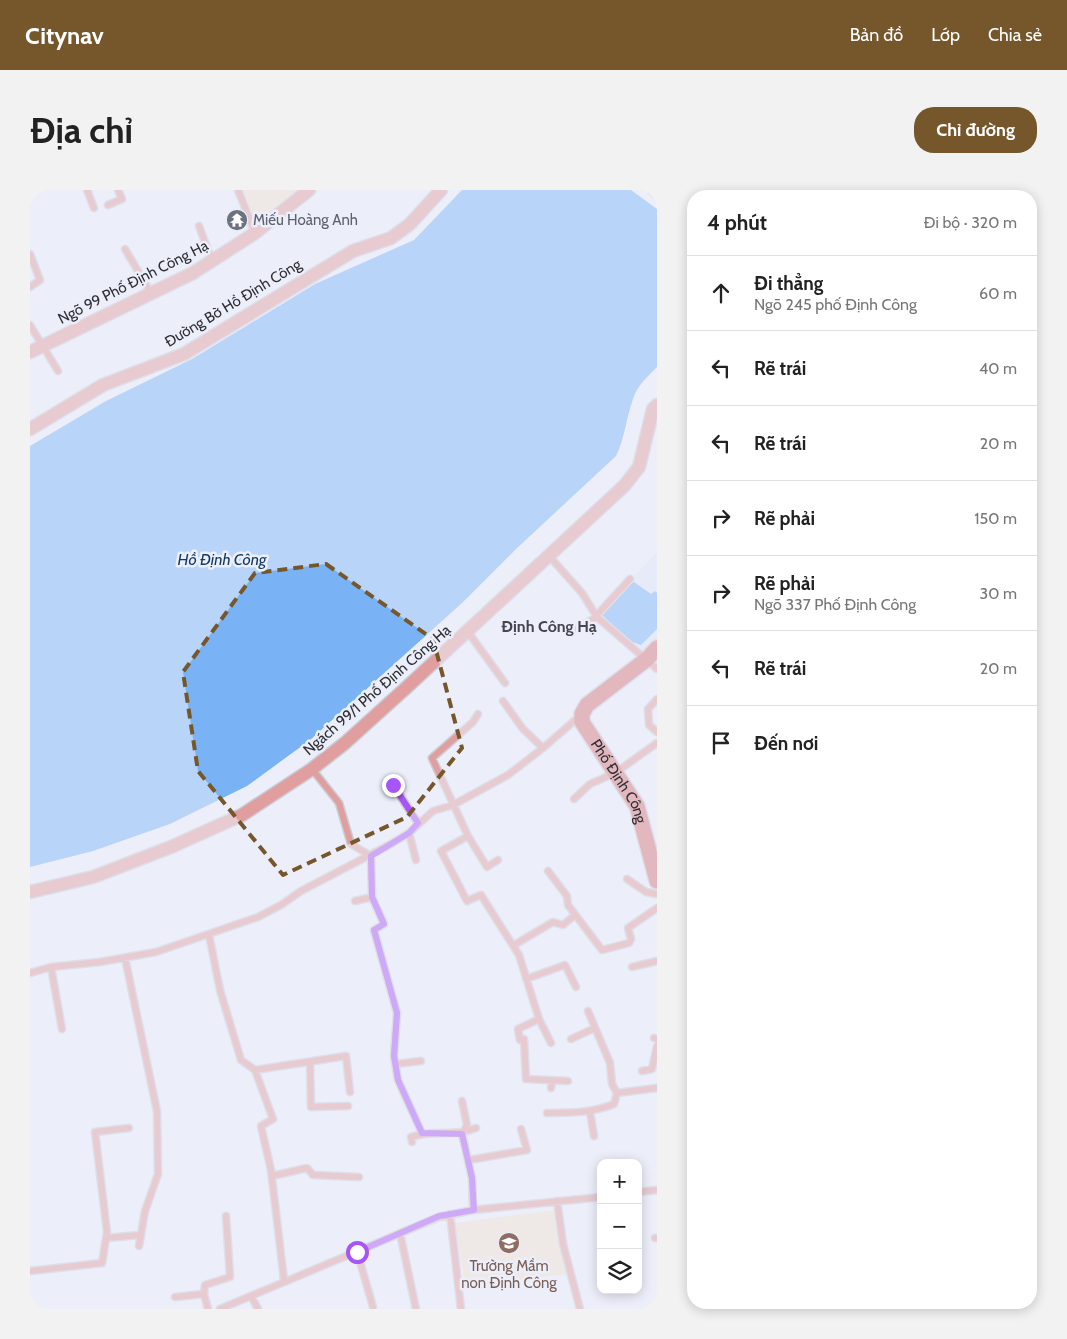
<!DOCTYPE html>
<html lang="vi">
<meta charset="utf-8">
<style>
:root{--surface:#fff;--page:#f2f2f2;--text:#222;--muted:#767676;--line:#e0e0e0;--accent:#75572b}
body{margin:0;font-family:Cabin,sans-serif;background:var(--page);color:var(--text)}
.controls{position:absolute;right:15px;bottom:15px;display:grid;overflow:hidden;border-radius:10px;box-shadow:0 2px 12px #0003}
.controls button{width:45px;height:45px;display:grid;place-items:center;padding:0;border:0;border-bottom:1px solid var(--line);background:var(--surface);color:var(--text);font:25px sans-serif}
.stop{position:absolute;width:15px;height:15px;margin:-11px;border:4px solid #a855f7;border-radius:50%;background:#fff}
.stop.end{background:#a855f7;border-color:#fff;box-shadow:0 1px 5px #0008}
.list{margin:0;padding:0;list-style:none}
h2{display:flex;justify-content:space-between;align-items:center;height:65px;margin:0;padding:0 20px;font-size:21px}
h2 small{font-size:16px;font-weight:400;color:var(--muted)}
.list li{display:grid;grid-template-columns:32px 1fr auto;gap:15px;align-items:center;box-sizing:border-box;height:75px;padding:0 20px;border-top:1px solid var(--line)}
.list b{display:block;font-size:19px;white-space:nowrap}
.list p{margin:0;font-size:16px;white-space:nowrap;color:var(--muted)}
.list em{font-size:16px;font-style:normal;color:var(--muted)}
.icon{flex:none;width:28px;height:28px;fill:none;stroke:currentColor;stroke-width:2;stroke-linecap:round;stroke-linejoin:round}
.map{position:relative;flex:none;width:627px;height:1119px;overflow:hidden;border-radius:20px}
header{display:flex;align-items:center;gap:30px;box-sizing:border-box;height:70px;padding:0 25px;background:var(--accent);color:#fff}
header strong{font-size:24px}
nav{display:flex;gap:28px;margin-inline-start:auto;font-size:18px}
.intro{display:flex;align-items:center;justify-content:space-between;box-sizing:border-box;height:120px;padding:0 30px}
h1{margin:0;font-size:35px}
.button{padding:12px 22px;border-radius:20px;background:var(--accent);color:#fff;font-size:18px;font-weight:700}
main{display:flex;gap:30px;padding:0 30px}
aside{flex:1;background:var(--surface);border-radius:20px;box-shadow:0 2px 12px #0003}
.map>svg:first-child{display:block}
.built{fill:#e0e4f7}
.education{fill:#efe3cf}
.water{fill:#79b3f5}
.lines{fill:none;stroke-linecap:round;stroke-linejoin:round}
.lane-casing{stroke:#caccd6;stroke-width:9}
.street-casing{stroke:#caccd6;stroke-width:15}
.secondary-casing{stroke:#caccd6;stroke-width:18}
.lane{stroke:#e09f9e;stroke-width:6}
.street{stroke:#e09f9e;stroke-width:12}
.secondary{stroke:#d47577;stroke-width:15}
.route{stroke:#a855f7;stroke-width:6}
.marked{fill:none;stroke:#75572b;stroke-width:4;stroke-dasharray:10 6;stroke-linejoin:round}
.labels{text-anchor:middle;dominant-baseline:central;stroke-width:5;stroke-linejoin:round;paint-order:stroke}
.worship-label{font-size:15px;fill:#5b616d;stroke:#eceefa;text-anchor:start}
.street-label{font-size:15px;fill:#2e2f34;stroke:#eceefa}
.education-label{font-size:15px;fill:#785e54;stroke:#eceefa}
.water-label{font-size:16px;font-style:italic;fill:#113a64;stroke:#eceefa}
.neighbourhood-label{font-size:16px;font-weight:bold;fill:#44454f;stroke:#eceefa}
</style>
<header>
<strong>Citynav</strong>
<nav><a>Bản đồ</a><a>Lớp</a><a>Chia sẻ</a></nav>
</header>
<div class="intro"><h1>Địa chỉ</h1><a class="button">Chỉ đường</a></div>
<main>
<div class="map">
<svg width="627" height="1119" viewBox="0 0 627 1119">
<rect width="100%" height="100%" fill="#eceefa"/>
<path class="built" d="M627,362V453L615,466L567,426Z"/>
<path class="education" d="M213,0H269L227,36Z
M526,1020L538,1084L436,1096L424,1033Z"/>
<path class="water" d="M432,0H601L627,19V177C618,186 607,196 603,209C596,228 595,248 586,266L485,360L432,413L280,550L217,596L140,634L63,661L0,677V256L76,211L162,169L285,94L384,50Z
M604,392L621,404L625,401L627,403V439L611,455L597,450L572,425L593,399Z"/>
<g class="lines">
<g class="lane-casing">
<path id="lane" d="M57,0L64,18
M208,0L225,43
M78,15L92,9L88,0
M169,36L182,71
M95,59L121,103
M0,64L10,90L0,97
M0,135L28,181
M520,367L552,403L567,427L627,479
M566,426L600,389
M438,442L475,493
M538,443L567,427
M627,509L618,519L619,535L627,542
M473,511L493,539L513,558
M448,524L443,532L402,568L438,646L457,677L468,670
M282,579L309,613L321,654L341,666L342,707L354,734L344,740L367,823L364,866L368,890L392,943
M363,595L388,633
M544,609L560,594L585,583L627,553
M379,643L386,670
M438,646L411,661L437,711L451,705L489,765L509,829L521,853
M518,681L537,706L538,715L572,760L599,753L601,749L598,738L627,718
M597,689L616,702L627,704
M325,711L342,707
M179,745L190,800L211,870L225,880L243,929L231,936L241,980L254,1090
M484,755L523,732L533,735L545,725
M95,768L127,921L128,984L115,1021L109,1056
M21,777L32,839
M602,777L627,771
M0,783L21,777L70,772L126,762L228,727L251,715L271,701L359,655L379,643L403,621L423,615L478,585L513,558L551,525
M496,789L535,775L546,797
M558,821L580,873L582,894L587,903
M509,829L488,839L490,850L494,849L496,889L538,891
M624,848L627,849
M541,849L565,838
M280,872L281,917L318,916
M366,874L391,871
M225,880L316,866L320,902
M612,881L622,879L627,856
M521,898L522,891
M432,911L437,935L433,943
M560,922L564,946
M517,923C540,923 562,923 584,914L587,903L627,898
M432,944L442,988L443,1020
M382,952L381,947C403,939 424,947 446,938
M439,970L497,960L491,939
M242,986L277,978L283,985L329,987
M608,1002L627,1000
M527,1011L533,1054L550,1119
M420,1024L431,1119
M370,1043L386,1119
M76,1048L110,1045
M625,1048H627
M327,1061L343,1117
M0,1081L72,1073L77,1042L65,942L99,938
M221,1106L228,1119
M145,1107L174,1104
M0,1116L1,1119
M178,1119L174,1104L175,1095L200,1087L196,1026
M190,1119L409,1027L443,1020L571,1007"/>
</g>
<g class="street-casing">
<path id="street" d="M625,0L627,2
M0,162L163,83L225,43L279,0
M0,239L73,195L154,164L323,61L361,48L380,34L411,0
M0,702L63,687L141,657L212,625L282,579L315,553L377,497L594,296L609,277L623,219L627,215"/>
</g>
<g class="secondary-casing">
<g id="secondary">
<path id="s1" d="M627,458L617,469L557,515L552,524V532L607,616L627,691"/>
</g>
</g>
<use href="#lane" class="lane"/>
<use href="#street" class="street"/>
<use href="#secondary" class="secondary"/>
</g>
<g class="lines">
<path class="route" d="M327,1062L409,1026L444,1020L442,988L432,944L392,943L368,890L364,866L367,823L344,740L354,734L342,707L341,666L379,643L388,633L363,595"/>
</g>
<path d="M0 0H627V1119H0ZM296,374L403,449L432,558L377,627L253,685L168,581L153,482L225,383Z" fill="#eceefa" fill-opacity=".55" fill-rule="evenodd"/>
<path class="marked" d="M296,374L403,449L432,558L377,627L253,685L168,581L153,482L225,383Z"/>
<defs>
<g id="temple-disc" transform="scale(1.125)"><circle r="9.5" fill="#6b7280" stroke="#eceefa"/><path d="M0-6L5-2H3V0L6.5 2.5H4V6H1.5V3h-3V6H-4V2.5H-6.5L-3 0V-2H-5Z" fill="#fff"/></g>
<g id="school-disc" transform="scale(1.125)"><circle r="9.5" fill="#8d6e63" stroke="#eceefa"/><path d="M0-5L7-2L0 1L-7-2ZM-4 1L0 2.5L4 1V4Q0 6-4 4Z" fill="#fff"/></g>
</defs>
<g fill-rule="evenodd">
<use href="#temple-disc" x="207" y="30"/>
<use href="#school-disc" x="479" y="1053"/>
</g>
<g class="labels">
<g class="worship-label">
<text x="223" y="30">Miếu Hoàng Anh</text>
</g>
<g class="street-label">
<text transform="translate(103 92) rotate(-27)">Ngõ 99 Phố Định Công Hạ</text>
<text transform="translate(203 113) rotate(-31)">Đường Bờ Hồ Định Công</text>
<text transform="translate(347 500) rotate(-41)">Ngách 99/1 Phố Định Công Hạ</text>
<text stroke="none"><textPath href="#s1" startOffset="179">Phố Định Công</textPath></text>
</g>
<g class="education-label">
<text x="479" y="1076">Trường Mầm<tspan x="479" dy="17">non Định Công</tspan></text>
</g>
<g class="water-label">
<text x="192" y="369">Hồ Định Công</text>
</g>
<g class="neighbourhood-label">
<text x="519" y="436">Định Công Hạ</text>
</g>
</g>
</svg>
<div class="controls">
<button>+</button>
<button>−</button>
<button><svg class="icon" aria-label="layers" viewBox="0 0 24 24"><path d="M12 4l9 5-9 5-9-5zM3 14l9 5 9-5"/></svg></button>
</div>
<div class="stop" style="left:327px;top:1062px"></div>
<div class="stop end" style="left:363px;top:595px"></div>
</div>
<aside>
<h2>4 phút<small>Đi bộ · 320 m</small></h2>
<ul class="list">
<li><svg class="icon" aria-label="ahead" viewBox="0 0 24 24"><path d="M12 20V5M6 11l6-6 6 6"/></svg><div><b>Đi thẳng</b><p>Ngõ 245 phố Định Công</p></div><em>60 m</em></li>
<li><svg class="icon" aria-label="left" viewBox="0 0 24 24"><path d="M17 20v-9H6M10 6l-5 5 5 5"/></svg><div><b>Rẽ trái</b></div><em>40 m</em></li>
<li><svg class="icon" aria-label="left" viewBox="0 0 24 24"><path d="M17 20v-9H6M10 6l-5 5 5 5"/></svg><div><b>Rẽ trái</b></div><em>20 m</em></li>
<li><svg class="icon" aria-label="right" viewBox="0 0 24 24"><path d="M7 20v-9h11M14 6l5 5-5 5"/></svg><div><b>Rẽ phải</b></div><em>150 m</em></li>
<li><svg class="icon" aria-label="right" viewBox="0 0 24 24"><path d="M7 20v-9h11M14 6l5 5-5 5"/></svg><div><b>Rẽ phải</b><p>Ngõ 337 Phố Định Công</p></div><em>30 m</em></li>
<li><svg class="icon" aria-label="left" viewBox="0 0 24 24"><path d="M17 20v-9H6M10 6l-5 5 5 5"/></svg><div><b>Rẽ trái</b></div><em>20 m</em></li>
<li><svg class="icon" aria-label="arrive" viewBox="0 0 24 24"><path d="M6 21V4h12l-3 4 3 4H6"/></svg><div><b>Đến nơi</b></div></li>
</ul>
</aside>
</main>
